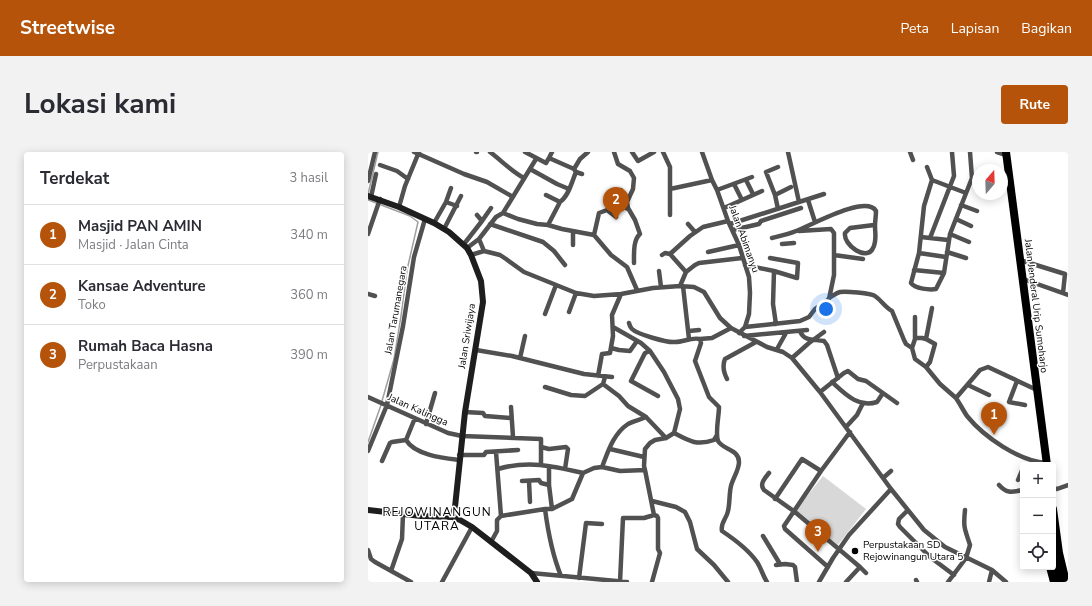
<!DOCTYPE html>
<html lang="id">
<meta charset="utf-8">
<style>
:root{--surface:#fff;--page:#f2f2f3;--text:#2b2b33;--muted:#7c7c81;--line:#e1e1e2;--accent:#b45309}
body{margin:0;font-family:"Nunito Sans",sans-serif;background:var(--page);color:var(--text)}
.controls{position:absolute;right:12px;bottom:12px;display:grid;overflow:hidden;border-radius:4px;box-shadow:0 2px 10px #0003}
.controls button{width:36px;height:36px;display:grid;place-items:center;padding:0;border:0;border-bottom:1px solid var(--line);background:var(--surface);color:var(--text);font:20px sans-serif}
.compass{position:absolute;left:604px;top:12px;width:36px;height:36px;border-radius:50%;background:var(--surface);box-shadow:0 2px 10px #0003;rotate:19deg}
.you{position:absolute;left:458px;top:157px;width:14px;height:14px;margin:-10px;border:3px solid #fff;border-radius:50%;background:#1a73e8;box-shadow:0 0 0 6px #1a73e833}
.badge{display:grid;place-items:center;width:26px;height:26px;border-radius:50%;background:var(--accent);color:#fff;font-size:13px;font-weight:700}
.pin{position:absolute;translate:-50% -33px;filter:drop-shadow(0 1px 2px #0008)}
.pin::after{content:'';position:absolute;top:21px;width:14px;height:12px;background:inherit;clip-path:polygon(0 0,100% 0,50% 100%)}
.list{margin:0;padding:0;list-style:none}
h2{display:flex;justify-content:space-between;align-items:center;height:52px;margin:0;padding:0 16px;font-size:17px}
h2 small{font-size:13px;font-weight:400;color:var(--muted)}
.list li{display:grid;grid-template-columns:26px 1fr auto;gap:12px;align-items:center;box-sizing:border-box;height:60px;padding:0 16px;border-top:1px solid var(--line)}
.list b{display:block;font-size:15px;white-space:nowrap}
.list p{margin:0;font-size:13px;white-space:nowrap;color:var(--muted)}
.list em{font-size:13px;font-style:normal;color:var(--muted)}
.icon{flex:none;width:22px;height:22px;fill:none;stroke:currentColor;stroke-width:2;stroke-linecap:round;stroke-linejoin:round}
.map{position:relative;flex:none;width:700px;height:430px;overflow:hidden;border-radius:4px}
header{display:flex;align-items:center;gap:24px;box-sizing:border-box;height:56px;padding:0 20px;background:var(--accent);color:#fff}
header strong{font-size:19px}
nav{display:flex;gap:22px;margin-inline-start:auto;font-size:14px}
.intro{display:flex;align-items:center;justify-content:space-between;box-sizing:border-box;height:96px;padding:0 24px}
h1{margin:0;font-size:28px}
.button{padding:10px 18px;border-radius:4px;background:var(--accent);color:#fff;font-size:14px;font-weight:700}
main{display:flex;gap:24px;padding:0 24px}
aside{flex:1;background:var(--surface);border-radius:4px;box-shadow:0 2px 10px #0003}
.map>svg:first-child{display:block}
.green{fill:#d8d8d8}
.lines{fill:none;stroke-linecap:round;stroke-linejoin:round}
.stream{stroke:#9f9f9f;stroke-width:1.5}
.street{stroke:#515151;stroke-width:4.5}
.secondary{stroke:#1e1e1e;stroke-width:6}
.highway{stroke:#000;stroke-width:8}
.poi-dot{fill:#000;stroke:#fff;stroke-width:1.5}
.labels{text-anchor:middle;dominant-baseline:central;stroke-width:3;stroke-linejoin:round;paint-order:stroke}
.street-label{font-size:10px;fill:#000;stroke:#fff}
.poi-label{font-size:10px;fill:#000;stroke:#fff;text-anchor:start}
.quarter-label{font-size:12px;letter-spacing:1px;fill:#000;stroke:#fff}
</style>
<header>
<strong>Streetwise</strong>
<nav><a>Peta</a><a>Lapisan</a><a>Bagikan</a></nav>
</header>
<div class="intro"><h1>Lokasi kami</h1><a class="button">Rute</a></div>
<main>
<aside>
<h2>Terdekat<small>3 hasil</small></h2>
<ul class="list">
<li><span class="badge">1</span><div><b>Masjid PAN AMIN</b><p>Masjid · Jalan Cinta</p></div><em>340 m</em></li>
<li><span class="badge">2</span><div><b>Kansae Adventure</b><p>Toko</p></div><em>360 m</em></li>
<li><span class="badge">3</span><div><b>Rumah Baca Hasna</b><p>Perpustakaan</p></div><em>390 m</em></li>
</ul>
</aside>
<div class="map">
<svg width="700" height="430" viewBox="0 0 700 430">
<rect width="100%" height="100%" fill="#fff"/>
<path class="green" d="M455,324L498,357L470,393L427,359Z"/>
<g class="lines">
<path class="stream" d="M0,42L10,0
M0,48L42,64L50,70L39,118L33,164L26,207L14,249
M0,290L13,253"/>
<path class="street" d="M46,0L96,22L119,30L145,45
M108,0H109
M122,0C134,9 143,19 156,26
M157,0L178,11L181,6L206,17
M246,0L250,12L262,19L266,26L265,37L259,50L260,56L267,68L272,82C265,88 266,102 266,111
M264,0L270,9L286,0
M295,0L302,15V37
M334,0L344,28L349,38L360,69L371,93L381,125L382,141L381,162L377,175L371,181
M420,0L431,50
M542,0L545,8
M629,0L638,3
M181,6L184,0
M12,13L29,19L40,27
M559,15L564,28L556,54L551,101L543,131C547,137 562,138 568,137L576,121L582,82L604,26L602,0
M162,17L189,32L201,37
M208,20L214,22
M378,28L385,42
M564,28L598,41
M0,29L7,0
M366,32L374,48L394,39
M349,38L384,25
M178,43L192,50
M407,43L423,35
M3,45L8,22
M440,48L447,70
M78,50L89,54
M245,50L260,57
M593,53L609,59
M31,55L37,34L51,0
M356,56L374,48
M410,57L407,43L398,20L410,15
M239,58L253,38
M135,61L150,67L169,72L180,73L194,77L226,83L243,103L259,115L269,138
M109,63L114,69
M302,63V37L344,28
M588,67L603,74
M66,71L78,50L83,36
M122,72L175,90L186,99L197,113
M320,72L327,80
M362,72L456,42
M180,73L192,50C201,44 204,29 208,20L206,17L212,7L220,0
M76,77L93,44
M365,78L391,72L393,69L433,56
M431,79L463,77L466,81V103L495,107
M0,82L12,47
M582,82L601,90
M226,83L231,61L239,58L248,65
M553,85L580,88
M404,86C412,84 421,82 428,79C442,74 498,42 508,59C508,64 507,69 507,74C507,81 509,89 505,96C499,110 475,93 477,81L482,76L506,73
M562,86L586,24L584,0
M96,92L114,69L123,56
M414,92L426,91
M205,93V80
M99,96L111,87
M116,99L111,87L128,65L135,61L168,7
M340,100L371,93
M579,100L598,106
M551,101L578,105
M302,102L322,84L335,75L360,69
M103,103L116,99L132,103L138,107L156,120L208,141L226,144L253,142L285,136L312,134L326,135L336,140L352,166L363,176L399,195L415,200L424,206L452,240L523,337L556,378L577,395L624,418L638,430
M294,103L297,101L302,102L318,120L312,134
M652,108L697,122L695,141
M377,113L406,119L429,126L430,111L402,106
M546,118L576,121
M291,119L293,135
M406,119L405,152L408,172
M318,120L327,113L331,111L374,106
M655,127L700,143
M315,134L321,187
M0,142L7,144
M461,146C465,144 468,141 472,140C477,139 503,141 507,144C514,149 517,155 524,159L536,188L538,192L544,196
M201,160L208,141
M177,162L188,133
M547,165V187L544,196L547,207L558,215L572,232L588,246
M261,171C262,174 262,175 264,177C269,182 299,191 307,190C316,190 323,185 332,187L333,191L327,209L341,245L351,255C351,264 347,281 350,289C355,298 371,297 371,310C371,318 365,326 363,334C361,342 362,351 360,359C359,366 352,371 354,379C366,387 380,397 389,410C393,416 395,424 399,430
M245,175L273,191L282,199L296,220L310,247L312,257L306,281L298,286L287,288L282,291L277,297L276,314L277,318
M377,175L432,169L441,165L447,157L461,147L466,123V103
M321,179L331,178
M432,179C436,190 446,187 456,189L459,193L470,226
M376,184L439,178
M547,186H554L558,187
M332,187L344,186L363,176
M243,196L251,198L262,199L269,189
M409,197L418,181
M108,198L144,204L216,222L244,225
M282,199L277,201L263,229L290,244
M152,206L157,184
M424,206L441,191L456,180
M558,215L562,210L567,192L558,187L564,156
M230,224L234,202L242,201L245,184L244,163L253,142
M237,225L235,232L251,244L260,254L278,265
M359,227C356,221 354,214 357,207L388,190
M649,229L641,250L657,253
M464,230C477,242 490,256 509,250L515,241
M600,233L621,243
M177,235L203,243L217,244L235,232
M669,238L620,215L612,218L588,246C592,252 595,258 599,264C616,285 651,309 678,311
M452,240L476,221L480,219L490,227L498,229L529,251
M0,245L80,281L94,284L173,287V313
M143,255L145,285
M97,260L115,261L117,264L143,266
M58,272L67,241
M478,275L489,263L495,251
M306,281C321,289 329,294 346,288L349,283
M38,288C47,303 75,306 91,308
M173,295L181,297L198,295L200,297L197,317
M242,297L276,305
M0,299L19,253L35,174L46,105L57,67
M128,300L133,364L177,357H184L204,347L215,321L226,316L234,315L252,319L277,318L286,363L276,366H255L252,430
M91,303H116L118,300L150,298
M14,309L22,291L24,290L38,288L47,266
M181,315V333L184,357
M234,315C240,300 245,282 260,272C265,269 272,268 278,265L298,286
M130,317C160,308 185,314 215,321
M401,321C397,326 391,332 396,338L427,360L492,415L478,430
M515,326L523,319
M650,328L655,316
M154,329L171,328L173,331L181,333
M161,329L162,350
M631,333C639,342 644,340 655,338
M685,336L689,337L700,333
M407,347L434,307L453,319
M284,349L308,355L317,360L322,370L329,397L346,413L360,430
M177,357C180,380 184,402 193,424
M540,358L531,367L530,372L532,375L562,405L586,423
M395,384L412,412
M123,390L129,379V368L133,364
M0,398L3,407L7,410L43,430
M408,413L417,412L425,413L427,415L429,430
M460,415L417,377L416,374L453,319L482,280
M492,415L498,421
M23,419L34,387L35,362
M163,421L259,430
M211,426L218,371L234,372
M548,428L549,430
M74,430L104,375
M284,430L292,401L290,397V366L289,364L286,363
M451,430L465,406L481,383L523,337
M580,430L598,406L602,393C597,377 595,377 597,358
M621,430L624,418"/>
<path class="secondary" d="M0,44L31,55L66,71L81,80L99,96L103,103L113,129L115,150L97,260L87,355L84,365
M0,358L53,364L84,365L92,368L104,375L163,421L169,430"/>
<path class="highway" d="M638,0L679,313
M685,357L691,401L698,430
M685,402L692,430
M682,415L686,430"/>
</g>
<circle class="poi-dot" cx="487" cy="399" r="4"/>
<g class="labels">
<g class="street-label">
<text transform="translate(376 87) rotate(70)">Jalan Abimanyu</text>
<text transform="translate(668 154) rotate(83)">Jalan Jenderal Urip Sumoharjo</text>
<text transform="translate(28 158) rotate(-80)">Jalan Tarumanegara</text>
<text transform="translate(99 184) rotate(-81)">Jalan Sriwijaya</text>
<text transform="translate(50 258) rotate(24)">Jalan Kalingga</text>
</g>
<g class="poi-label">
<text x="495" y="393">Perpustakaan SD<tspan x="495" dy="12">Rejowinangun Utara 5</tspan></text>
</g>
<g class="quarter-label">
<text x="69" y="360">REJOWINANGUN<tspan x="69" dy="14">UTARA</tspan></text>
</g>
</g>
</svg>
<div class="controls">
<button>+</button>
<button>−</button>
<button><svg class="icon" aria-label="locate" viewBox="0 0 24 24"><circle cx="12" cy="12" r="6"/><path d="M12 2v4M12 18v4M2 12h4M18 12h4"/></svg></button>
</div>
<svg class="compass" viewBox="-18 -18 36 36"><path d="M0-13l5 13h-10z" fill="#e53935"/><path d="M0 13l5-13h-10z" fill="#7c7c81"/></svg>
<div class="you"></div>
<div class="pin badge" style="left:626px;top:283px">1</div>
<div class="pin badge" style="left:248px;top:68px">2</div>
<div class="pin badge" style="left:450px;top:400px">3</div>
</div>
</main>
